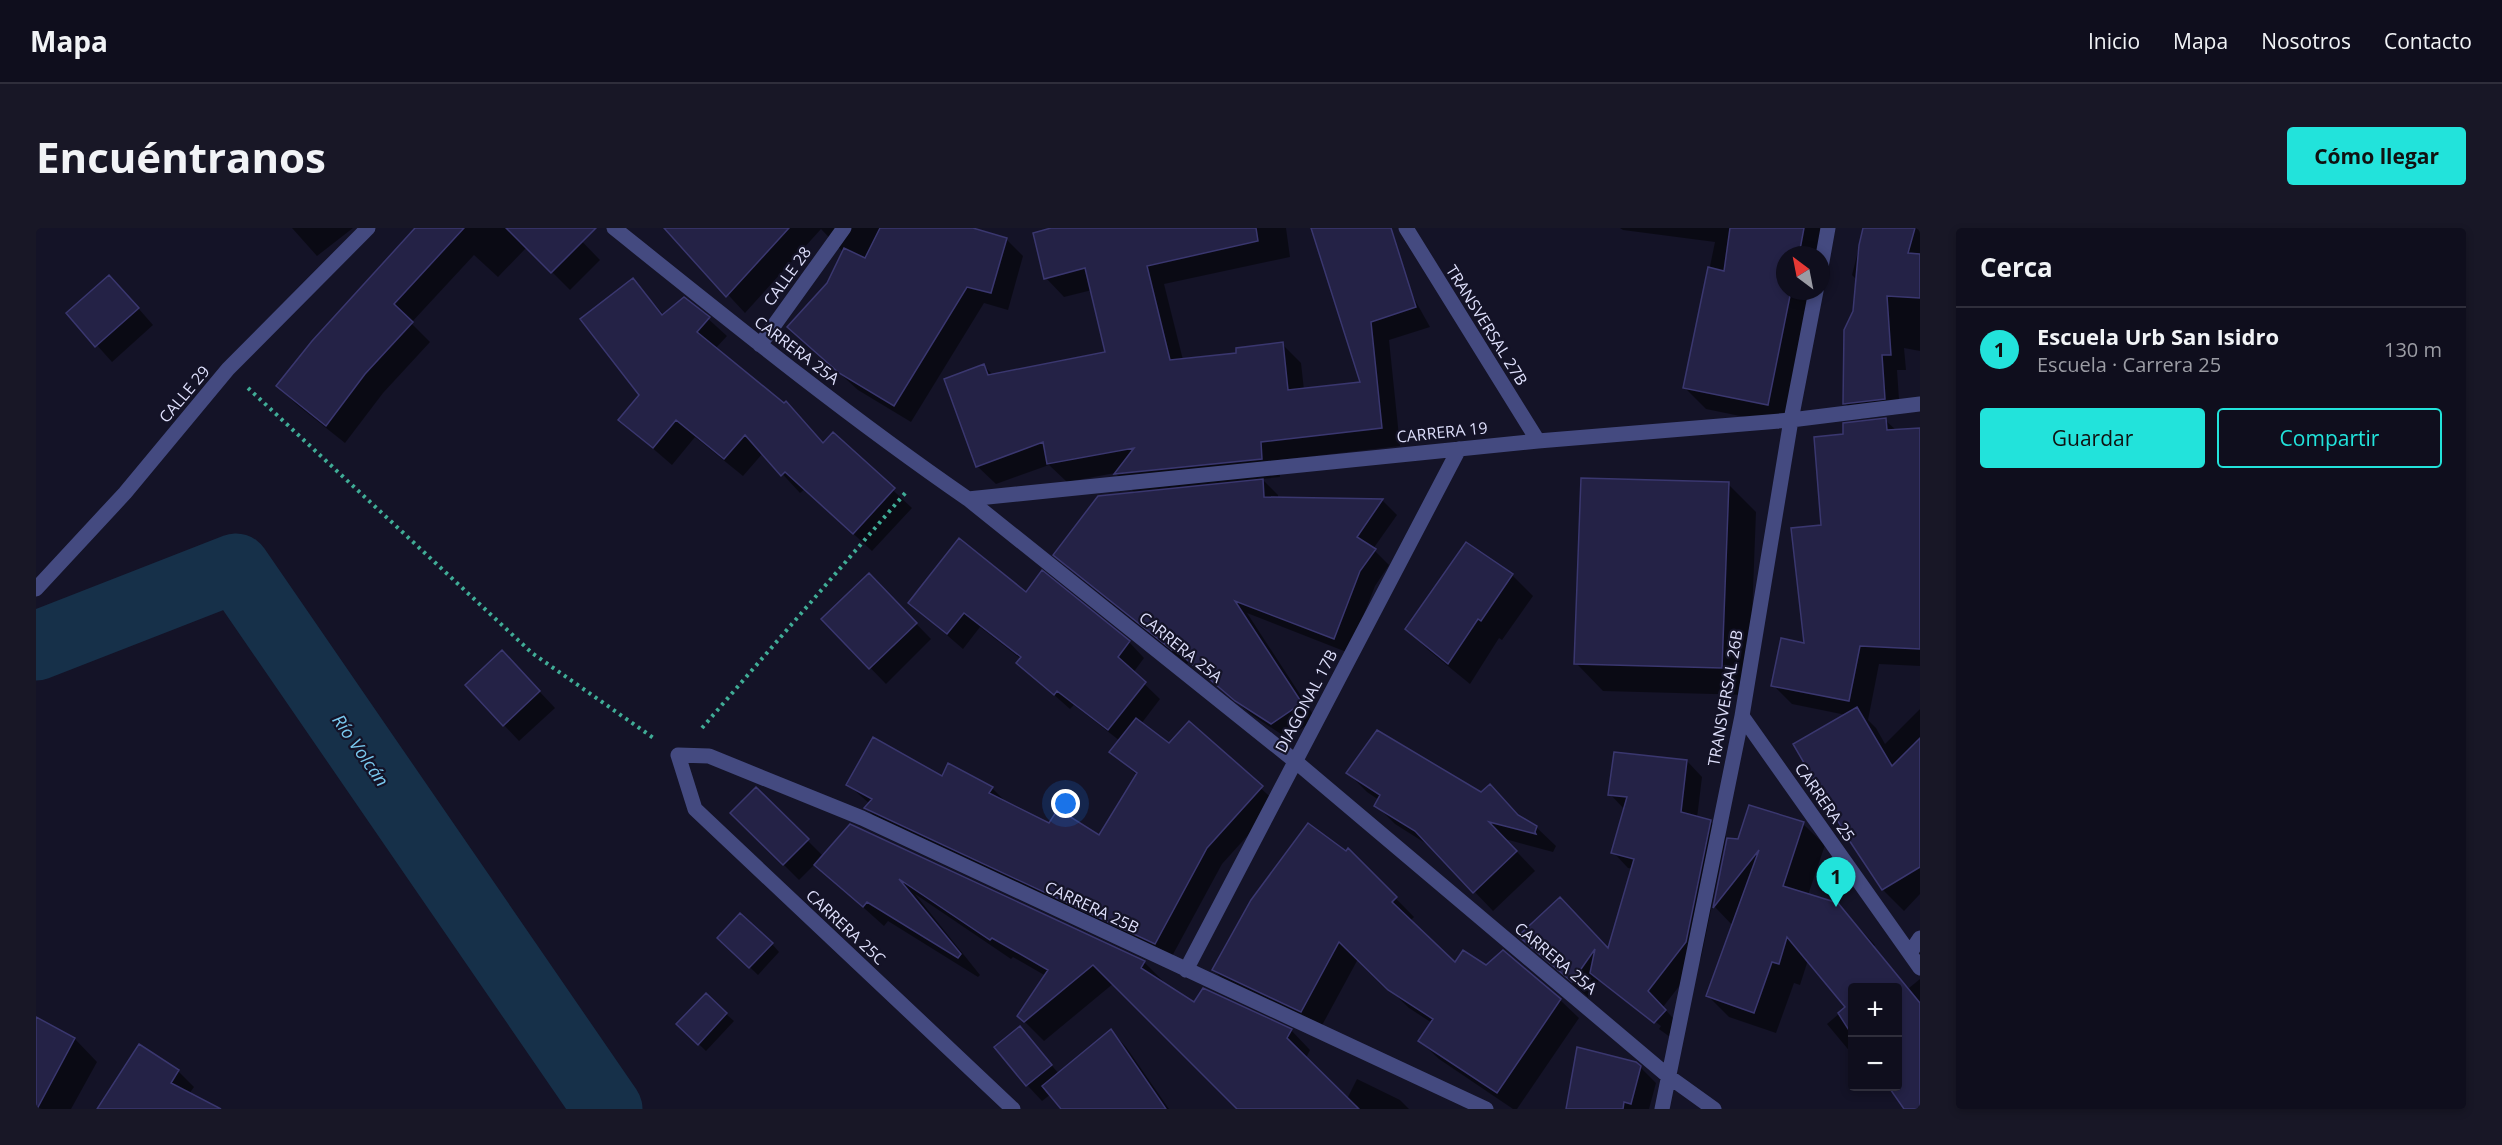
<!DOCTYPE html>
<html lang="es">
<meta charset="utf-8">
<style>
:root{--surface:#0f0e1d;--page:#181726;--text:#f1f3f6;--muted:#9b9ca4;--line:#2f2e3b;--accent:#22e3db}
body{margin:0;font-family:"Open Sans",sans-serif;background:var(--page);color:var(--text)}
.controls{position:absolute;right:18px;bottom:18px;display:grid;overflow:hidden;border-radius:6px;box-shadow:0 3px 9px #0003}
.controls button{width:54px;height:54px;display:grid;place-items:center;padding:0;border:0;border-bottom:2px solid var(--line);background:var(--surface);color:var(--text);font:30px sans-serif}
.compass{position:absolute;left:1740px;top:18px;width:54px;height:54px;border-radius:50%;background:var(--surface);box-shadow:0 3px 9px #0003;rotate:328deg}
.you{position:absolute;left:1030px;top:576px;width:21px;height:21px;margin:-15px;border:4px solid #fff;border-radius:50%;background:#1a73e8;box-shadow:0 0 0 9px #1a73e833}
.badge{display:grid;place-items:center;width:39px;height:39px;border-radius:50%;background:var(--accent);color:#111;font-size:20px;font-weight:700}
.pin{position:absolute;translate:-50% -50px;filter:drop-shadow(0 2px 3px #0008)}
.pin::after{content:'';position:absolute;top:32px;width:21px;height:18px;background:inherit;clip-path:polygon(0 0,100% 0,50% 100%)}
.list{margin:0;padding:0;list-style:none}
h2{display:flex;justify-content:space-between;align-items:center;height:78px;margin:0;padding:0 24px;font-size:26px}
h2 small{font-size:20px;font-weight:400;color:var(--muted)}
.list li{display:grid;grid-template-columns:39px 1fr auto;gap:18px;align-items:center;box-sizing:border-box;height:84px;padding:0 24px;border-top:2px solid var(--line)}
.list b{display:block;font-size:22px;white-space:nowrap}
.list p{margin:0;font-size:20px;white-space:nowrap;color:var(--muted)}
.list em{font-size:20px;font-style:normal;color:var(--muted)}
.actions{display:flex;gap:12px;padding:18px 24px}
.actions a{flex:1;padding:14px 0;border:2px solid var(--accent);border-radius:6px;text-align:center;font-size:21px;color:var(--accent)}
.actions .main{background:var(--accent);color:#111}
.map{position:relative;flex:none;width:1884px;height:881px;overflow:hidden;border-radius:6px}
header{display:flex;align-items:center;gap:36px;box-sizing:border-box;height:84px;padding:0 30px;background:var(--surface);border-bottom:2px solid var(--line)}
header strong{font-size:28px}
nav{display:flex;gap:33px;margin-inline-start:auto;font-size:21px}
.intro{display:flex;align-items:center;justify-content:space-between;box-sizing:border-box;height:144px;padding:0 36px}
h1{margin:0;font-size:42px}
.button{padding:15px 27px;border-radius:6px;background:var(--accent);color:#111;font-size:21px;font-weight:700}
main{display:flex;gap:36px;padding:0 36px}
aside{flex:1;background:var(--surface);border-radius:6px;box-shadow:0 3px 9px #0003}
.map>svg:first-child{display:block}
.shadow{fill:#0007}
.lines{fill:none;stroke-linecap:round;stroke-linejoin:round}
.river{stroke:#163049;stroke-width:69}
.building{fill:#242246;stroke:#3a376f;stroke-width:1.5}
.path{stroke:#40ad97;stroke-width:4;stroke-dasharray:3 4.5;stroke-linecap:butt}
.minor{stroke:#444a80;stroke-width:15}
.labels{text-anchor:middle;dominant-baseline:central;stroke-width:4.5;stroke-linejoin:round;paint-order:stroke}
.street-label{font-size:16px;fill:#dedffb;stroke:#141327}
.water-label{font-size:18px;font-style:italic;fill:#79c8ee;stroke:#141327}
</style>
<header>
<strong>Mapa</strong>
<nav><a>Inicio</a><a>Mapa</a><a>Nosotros</a><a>Contacto</a></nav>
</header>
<div class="intro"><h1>Encuéntranos</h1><a class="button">Cómo llegar</a></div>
<main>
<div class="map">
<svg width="1884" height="881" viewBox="0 0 1884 881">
<rect width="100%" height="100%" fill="#141327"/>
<path class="shadow" d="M256,0H317L281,28Z
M384,0H533L564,32L534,62L491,19L462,49L438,27L375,95L394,114L347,165L309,215L260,176L242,158Z
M634,0H932L970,11L987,28L972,82L948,75L875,194L822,162L753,99L792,55L807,24L785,1L709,85L632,2Z
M1027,0H1250L1254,29L1128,56L1147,132L1202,126L1246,116L1265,135L1268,162L1326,155L1277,0H1339L1394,99L1353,112L1364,218L1243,232L1244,249L1226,251L1242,267V271L1346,272L1361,287L1337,321L1353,337L1339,358L1313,425L1211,385L1280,491L1251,510L1216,487L1153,434L1151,436L1034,342L1019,327L1099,265L1079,245L1031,254L1013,237L960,256L941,238L948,138L958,148L1071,125L1056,62L1028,69L1010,50Z
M1584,0H1786L1791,17L1785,62V27H1749V63H1781L1753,198L1670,181L1649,160L1679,14L1587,2Z
M1828,0H1884V123L1868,120L1870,142H1861L1864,186L1824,191L1809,175L1821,52L1816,47Z
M597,52L628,87L669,88L691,108L679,121L748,177L750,175L788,216L797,206L876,280L836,323L769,261L764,265L727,225L707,248L659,209L636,237L584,192L605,167Z
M88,64L117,97L76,134L32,85Z
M1849,192L1861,203L1884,201V438L1843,436L1832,492L1840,500L1849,516L1884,481V666L1868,683L1849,664L1814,612L1810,487L1756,476L1737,457L1770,416L1786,298L1808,208Z
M1692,256L1720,284L1713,467L1567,463L1540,435Z
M1430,316L1476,347L1497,368L1466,412L1463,410L1434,456L1391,421L1371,401Z
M833,347L895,411L850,456L787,391Z
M990,366L1093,414L1108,430L1097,445L1124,471L1105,496L1133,518L1153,495L1241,575L1186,636L1135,730L845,595L830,580L834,576L811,556L906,550L956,560L972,576L1014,597L1064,610L1101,547L1075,524L1084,513L1038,477L1034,481L982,435L985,431L944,399L927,421L874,375Z
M466,424L519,480L483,513L468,497Z
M1651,533L1666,549L1661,590L1674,593L1690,609L1665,730L1627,779L1644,798L1634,809L1623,801L1625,798L1563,752L1552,769L1484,708L1573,722L1597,641L1592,640L1577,624L1589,582L1574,566Z
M1312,545L1484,589L1500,599L1520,618L1517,624L1469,611L1499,643L1457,683L1397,620L1359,596L1340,577L1343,572L1331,564Z
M720,561L788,629L822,600L1108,734L1128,754L1127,756L1159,776L1255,802L1274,822L1270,830L1311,871L1321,851L1364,872L1373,881H1203L1078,755L1008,813L983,788L1010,748L977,729L975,731L879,666L944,747L942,749L852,693L848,698L779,636L763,652L696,585Z
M1767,596L1789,617L1772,667L1801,676L1839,717L1798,759L1772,732L1764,757L1758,755L1740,805L1693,789L1671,767L1697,698L1679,679L1692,612L1703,613Z
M1312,622L1378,689L1374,693L1419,736L1450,739L1524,772L1543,790L1481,881H1477L1403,831L1384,813L1396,795L1373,780L1322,731L1284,801L1196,761L1178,742Z
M736,716L743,724L722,747L691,717Z
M1851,736L1873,760L1884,751V881H1870L1862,858V760H1826Z
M1816,768V826L1791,796L1811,779L1808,776Z
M690,786L698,793L670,823L642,796Z
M0,791L39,811L61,834L35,881H0Z
M984,800L1023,846L1075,803L1090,819L1133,881H1027L1015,866L1006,873L991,857Z
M104,818L142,843L158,859L153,866L182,881H63Z
M1604,839L1620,855L1613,881H1531Z"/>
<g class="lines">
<path class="river" d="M0,418L200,340L572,881"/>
</g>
<path class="building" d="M379,0H428L358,76L377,94L329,146L290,198L240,158L276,113Z
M470,0H560L515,45Z
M628,0H753L690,69Z
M844,0H937L971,10L955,65L931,59L858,178L803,145L751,99L791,55L808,20L829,30Z
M1015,0H1220L1222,13L1111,38L1134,132L1200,125V120L1247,114L1252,162L1324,154L1275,0H1355L1380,79L1335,94L1346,200L1225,214L1226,231L1078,246L1098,220L1011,236L1007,214L940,239L908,151L948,136L952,147L1069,124L1049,40L1008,51L997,5Z
M1694,0H1768L1763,27H1749V63H1755L1732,177L1647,160L1672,39L1688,43Z
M1827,0H1879L1872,25L1884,26V70L1851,68L1855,127H1846L1849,171L1807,176L1808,102L1817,83L1823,17Z
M73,47L103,80L59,119L30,85Z
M597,50L626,87L648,69L670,86L674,89L661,104L748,175L750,173L787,215L797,204L859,260L817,306L749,244L745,248L709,207L688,231L640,192L617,220L582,192L603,167L544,91Z
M1850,190L1851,202L1884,200V421L1824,418L1813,473L1735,458L1745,410L1768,415L1755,300L1785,297L1778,209L1807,206V195Z
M1545,250L1693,254L1686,440L1538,436Z
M1227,251L1228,269L1347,271L1321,309L1340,321L1324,343L1298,411L1199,373L1266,475L1235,496L1199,473L1137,420L1136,422L1017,327L1062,268Z
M923,310L990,364L1006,342L1094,413L1082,429L1110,454L1072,502L1021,463L1018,467L980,435L985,429L928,385L911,406L872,375Z
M1430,314L1477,346L1445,393L1442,391L1412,436L1369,401Z
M833,345L881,395L833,441L785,391Z
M466,422L504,463L467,498L429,457Z
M1821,479L1856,538L1884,510V639L1846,662L1813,612L1757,516Z
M1100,490L1133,515L1153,493L1227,558L1171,620L1119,716L828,580L836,571L810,557L837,509L906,548L912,535L957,559L953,565L1013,595L1022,581L1063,607L1101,545L1073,524Z
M1341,502L1445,564L1454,556L1482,587L1501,598L1499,604L1500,606L1453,594L1481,623L1437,665L1379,603L1338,578L1344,567L1310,545Z
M1578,524L1651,532L1645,584L1675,592L1650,714L1612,763L1630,782L1618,795L1554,745L1559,721L1536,754L1482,708L1524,669L1572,720L1598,631L1575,625L1591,569L1572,567Z
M720,559L773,611L747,637L694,585Z
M1713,577L1768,594L1747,658L1802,675L1884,775V881H1868L1852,858H1862V759H1816V807L1802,785L1809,779L1751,709L1743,736L1736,734L1718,785L1670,768L1723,622L1677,680L1691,610L1702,611Z
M1272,595L1310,623L1312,620L1361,669L1356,674L1419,734L1427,722L1450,737L1467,722L1525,771L1461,865L1382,813L1397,791L1352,762L1303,714L1265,784L1176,742L1215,672Z
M814,596L1109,733L1105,740L1158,774L1167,760L1256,801L1251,810L1323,881H1201L1057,737L988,794L981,788L1012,742L956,710L954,712L863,651L925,726L922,730L831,674L827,679L778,637Z
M704,685L737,715L713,740L681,710Z
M670,765L691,785L662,817L640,796Z
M0,789L39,810L1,881H0Z
M984,798L1016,837L990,858L958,819Z
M1075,801L1130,881H1025L1006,858Z
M103,816L143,842L135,855L185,881H61Z
M1541,819L1600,834L1605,838L1595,876L1588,874L1587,881H1530Z"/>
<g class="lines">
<path class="path" d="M212,160L496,425L619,511
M666,500L871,263"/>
<path class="minor" d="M578,0C694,93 810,187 932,271L1259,533L1632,848L1678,881
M1370,0L1502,213
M1785,39L1792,0
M724,117L808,0
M932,271L1502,213L1755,192L1884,176
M0,361L89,265L192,141L332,0
M1706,488L1884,740
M1874,725L1884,710
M1150,742L1423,221
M977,881L659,581L642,527L673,528L826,590L1450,881
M1626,881L1706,488L1755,192L1780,63"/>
</g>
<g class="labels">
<g class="street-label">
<text transform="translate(751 48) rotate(-54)">CALLE 28</text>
<text transform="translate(1451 97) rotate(58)">TRANSVERSAL 27B</text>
<text transform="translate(761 122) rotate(37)">CARRERA 25A</text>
<text transform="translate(148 166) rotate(-50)">CALLE 29</text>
<text transform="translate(1406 204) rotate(-6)">CARRERA 19</text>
<text transform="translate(1145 419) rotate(39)">CARRERA 25A</text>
<text transform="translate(1689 470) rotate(-80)">TRANSVERSAL 26B</text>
<text transform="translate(1270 473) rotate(-62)">DIAGONAL 17B</text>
<text transform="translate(1789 574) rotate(55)">CARRERA 25</text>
<text transform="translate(1056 679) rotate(25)">CARRERA 25B</text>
<text transform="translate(810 699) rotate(43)">CARRERA 25C</text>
<text transform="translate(1520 730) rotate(40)">CARRERA 25A</text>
</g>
<g class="water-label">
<text transform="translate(325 522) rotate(55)">Río Volcán</text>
</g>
</g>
</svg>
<div class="controls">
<button>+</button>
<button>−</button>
</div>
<svg class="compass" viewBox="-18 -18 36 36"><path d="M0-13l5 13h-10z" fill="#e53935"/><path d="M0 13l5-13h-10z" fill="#9b9ca4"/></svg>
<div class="you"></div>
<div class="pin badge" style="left:1800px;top:679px">1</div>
</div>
<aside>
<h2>Cerca<small></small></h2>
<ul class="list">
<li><span class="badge">1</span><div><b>Escuela Urb San Isidro</b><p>Escuela · Carrera 25</p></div><em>130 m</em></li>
</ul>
<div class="actions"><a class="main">Guardar</a><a>Compartir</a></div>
</aside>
</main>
